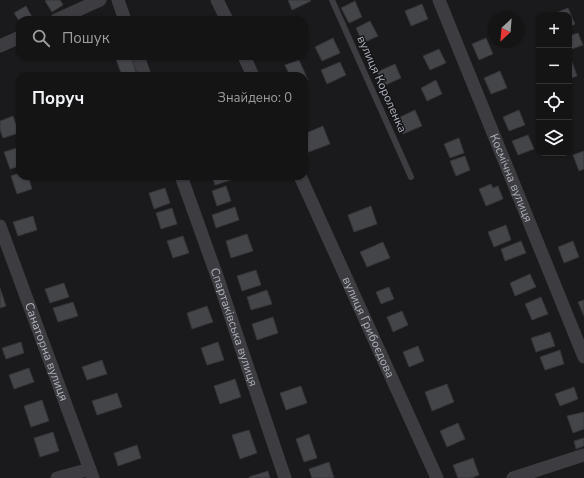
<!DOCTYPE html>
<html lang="uk">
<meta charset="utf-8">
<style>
:root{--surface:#141415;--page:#212122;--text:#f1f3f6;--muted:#9d9ea0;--line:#333334}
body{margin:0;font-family:"Nunito Sans",sans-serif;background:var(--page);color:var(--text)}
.controls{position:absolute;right:12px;top:12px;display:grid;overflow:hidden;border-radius:8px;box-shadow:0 1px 3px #0004}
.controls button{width:36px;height:36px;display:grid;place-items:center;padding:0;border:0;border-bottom:1px solid var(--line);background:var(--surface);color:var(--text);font:20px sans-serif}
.compass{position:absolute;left:488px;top:12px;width:36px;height:36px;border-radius:50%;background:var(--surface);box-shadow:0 1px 3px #0004;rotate:206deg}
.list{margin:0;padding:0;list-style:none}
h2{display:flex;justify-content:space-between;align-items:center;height:52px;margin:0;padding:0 16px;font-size:17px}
h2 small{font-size:13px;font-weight:400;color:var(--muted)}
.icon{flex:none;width:22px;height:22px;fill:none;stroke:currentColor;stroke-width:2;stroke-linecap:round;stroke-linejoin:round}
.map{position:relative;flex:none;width:584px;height:478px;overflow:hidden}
.search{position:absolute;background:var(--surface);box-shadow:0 1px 3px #0004;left:16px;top:16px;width:292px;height:44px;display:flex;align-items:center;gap:10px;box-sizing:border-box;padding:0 14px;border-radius:12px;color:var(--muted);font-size:15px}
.panel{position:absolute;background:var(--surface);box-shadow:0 1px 3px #0004;left:16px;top:72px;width:292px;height:108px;border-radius:12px}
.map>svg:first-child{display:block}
.building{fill:#444549;stroke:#353438}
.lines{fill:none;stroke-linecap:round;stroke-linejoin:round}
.lane{stroke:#3c3c41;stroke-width:6}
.street{stroke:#3c3c41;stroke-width:13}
.labels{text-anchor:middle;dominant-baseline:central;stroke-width:3;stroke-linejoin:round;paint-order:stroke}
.street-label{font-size:12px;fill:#aeb1bb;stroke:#151517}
</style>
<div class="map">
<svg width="584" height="478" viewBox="0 0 584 478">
<rect width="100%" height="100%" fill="#1a1a1c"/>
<path class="building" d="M47,0H60L63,5L52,12L45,1Z
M288,0H310L311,1L292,10Z
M355,1L362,17L349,23L341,8Z
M422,4L428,19L411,26L405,11Z
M26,6L32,17L27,20H20V22L14,13Z
M568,8L575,24L569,27V15H551Z
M370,21L378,36L363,43L356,28Z
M578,33L583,45L569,50V36Z
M333,38L340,53L322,61L315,47Z
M486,38L493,54L479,60L472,44Z
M439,49L446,63L430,70L423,56Z
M124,56H131L136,72L122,76L116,59Z
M299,60L308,80L304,81V76H290L285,65Z
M340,62L346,75L327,84L321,70Z
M572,62L577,76L569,79V63Z
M395,64L401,78L383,86L377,72Z
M500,71L507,88L491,94L484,78Z
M436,80L442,94L427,101L421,88Z
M415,110L422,126L403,134L396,119Z
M519,110L525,125L509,131L503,117Z
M13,116L19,133L3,138L0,130V121Z
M323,126L330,144L306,153L304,147V134Z
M528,135L534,149L518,155L512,141Z
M459,138L464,153L450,158L444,144Z
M20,147V166L10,169L4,152Z
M584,151V169L579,171L573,155Z
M465,156L470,170L456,176L450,161Z
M20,173V176H28L32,189L17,194L11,176Z
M212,176H233L234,179L215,185Z
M491,184L493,188L498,186L503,199L486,206L479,189Z
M226,186L231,201L217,206L212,191Z
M165,188L170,203L154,209L149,193Z
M371,206L377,224L354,232L348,215Z
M235,207L239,220L216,228L212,215Z
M172,208L177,224L161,229L156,213Z
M33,216L37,230L18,236L13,222Z
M506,225L511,240L494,247L488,232Z
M247,234L253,251L231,258L226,241Z
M183,236L189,253L173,258L167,241Z
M521,241L526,253L505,261L501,249Z
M573,241L579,257L564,263L558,247Z
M383,242L390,258L367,267L360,252Z
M256,270L261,285L242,291L237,276Z
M530,274L536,287L515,296L510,283Z
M64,283L69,297L50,303L45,289Z
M389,287L394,299L381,304L376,292Z
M0,288L6,306L0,308Z
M267,290L272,304L251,310L247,297Z
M541,297L548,314L532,320L525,304Z
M584,300V316L578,302Z
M73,302L78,316L58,322L53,308Z
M207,306L213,322L192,329L187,313Z
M402,311L408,325L393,332L387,317Z
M273,317L278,333L257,340L252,324Z
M550,332L555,346L536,352L531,338Z
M21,342L24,353L6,359L2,348Z
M218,342L224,360L207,365L201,348Z
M418,346L424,361L409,367L403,352Z
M560,350L564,364L545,370L540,357Z
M102,360L107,374L87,380L82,367Z
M29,368L34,382L14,389L9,375Z
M235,379L241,397L220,404L214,386Z
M447,384L454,402L432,411L425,392Z
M301,386L307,403L286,410L280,393Z
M574,387L578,399L560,406L555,394Z
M117,393L122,407L97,415L92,401Z
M42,400L49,421L31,427L24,406Z
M584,412V429L573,433L567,416Z
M458,423L465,439L447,447L440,431Z
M249,430L257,453L240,459L232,435Z
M53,432L59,451L40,457L34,438Z
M309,434L317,458L304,462L296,439Z
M584,438V446L576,449L574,441Z
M137,445L141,458L118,466L114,453Z
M473,458L479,475L471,478H458L453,465Z
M329,462L334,478H312L309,469Z
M268,471L270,478H249V477Z"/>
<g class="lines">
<path class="lane" d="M332,0L411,177"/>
<g class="street">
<path d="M118,0L125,20"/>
<path d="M217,0L227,20"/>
<path id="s1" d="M439,0L584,357"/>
<path d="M56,20L100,0"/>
<path d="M0,46L20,37"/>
<path d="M138,56L145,76"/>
<path d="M244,56L253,76"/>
<path id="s2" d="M181,176L218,279L285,478"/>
<path id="s3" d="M300,176L437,478"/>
<path id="s4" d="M0,226L93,478"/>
<path d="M57,478L90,469"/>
<path d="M513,478L584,455"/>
</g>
</g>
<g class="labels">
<g class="street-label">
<text transform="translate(382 84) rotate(66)">вулиця Короленка</text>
<text stroke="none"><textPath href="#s1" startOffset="192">Космічна вулиця</textPath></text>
<text stroke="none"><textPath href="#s2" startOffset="160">Спартаківська вулиця</textPath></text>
<text stroke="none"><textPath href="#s3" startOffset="166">вулиця Грибоєдова</textPath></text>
<text stroke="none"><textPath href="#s4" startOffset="134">Санаторна вулиця</textPath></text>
</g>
</g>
</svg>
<div class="controls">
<button>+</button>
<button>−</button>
<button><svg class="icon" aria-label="locate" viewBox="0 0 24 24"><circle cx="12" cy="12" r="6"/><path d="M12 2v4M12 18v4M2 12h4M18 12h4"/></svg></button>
<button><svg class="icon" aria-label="layers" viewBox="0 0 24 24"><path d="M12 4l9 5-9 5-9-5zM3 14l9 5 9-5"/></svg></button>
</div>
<svg class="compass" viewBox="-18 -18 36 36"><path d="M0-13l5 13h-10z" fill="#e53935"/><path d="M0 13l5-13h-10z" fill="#9d9ea0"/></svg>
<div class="search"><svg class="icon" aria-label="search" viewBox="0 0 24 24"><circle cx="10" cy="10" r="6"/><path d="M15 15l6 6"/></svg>Пошук</div>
<section class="panel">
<h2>Поруч<small>Знайдено: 0</small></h2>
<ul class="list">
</ul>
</section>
</div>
